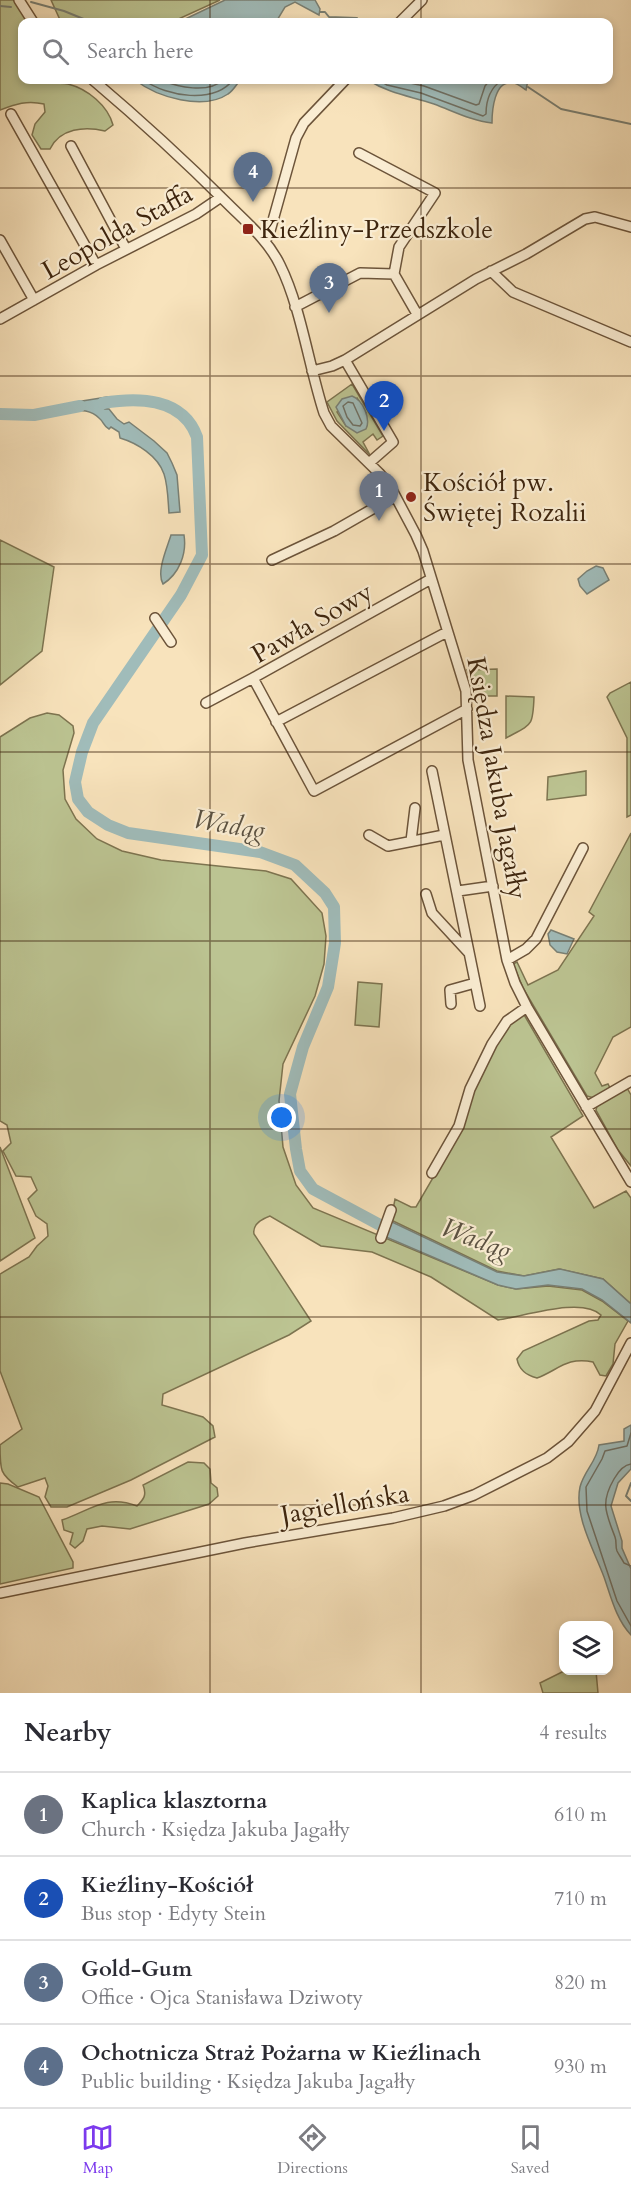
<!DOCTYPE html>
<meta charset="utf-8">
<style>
:root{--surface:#fff;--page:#f7f7f7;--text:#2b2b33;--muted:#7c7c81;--line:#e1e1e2;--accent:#7c3aed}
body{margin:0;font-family:Cardo,serif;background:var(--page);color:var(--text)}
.controls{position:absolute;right:18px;bottom:18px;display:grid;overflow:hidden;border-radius:12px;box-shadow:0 3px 9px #0003}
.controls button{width:54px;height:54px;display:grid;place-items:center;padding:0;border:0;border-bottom:2px solid var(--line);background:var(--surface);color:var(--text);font:30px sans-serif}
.you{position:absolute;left:282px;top:1118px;width:21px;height:21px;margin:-15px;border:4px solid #fff;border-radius:50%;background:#1a73e8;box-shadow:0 0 0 9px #1a73e833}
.badge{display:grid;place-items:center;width:39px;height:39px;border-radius:50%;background:var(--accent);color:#fff;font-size:20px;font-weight:700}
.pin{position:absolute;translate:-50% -50px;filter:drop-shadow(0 2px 3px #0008)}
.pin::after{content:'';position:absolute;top:32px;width:21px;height:18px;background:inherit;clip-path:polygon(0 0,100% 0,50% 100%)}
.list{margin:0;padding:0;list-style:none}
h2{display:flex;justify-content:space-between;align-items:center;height:78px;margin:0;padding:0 24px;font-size:26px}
h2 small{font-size:20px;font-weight:400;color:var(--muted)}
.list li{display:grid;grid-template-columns:39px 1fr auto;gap:18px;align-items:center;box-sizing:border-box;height:84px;padding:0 24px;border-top:2px solid var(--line)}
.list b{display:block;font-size:22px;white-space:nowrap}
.list p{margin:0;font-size:20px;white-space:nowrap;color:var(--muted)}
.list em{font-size:20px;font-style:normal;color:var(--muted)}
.icon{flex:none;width:33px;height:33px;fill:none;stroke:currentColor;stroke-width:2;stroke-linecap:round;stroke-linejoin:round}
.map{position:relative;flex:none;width:631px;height:1693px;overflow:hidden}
.search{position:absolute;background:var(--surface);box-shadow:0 3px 9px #0003;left:18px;right:18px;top:18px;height:66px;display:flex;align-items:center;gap:15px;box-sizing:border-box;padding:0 21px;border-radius:12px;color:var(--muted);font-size:22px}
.sheet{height:414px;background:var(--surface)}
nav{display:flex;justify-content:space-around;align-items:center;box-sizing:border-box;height:84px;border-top:2px solid var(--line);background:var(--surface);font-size:16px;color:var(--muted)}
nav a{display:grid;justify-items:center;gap:3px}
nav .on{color:var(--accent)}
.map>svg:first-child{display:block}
.green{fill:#bcc492;stroke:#7d7450;stroke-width:1.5;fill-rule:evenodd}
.water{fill:#a0bcba;stroke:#798075;stroke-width:1.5}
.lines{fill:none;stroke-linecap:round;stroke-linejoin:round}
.shore{stroke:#6f7064;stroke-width:1.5}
.stream{stroke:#798075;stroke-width:2}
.river{stroke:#a0bcba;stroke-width:12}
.minor-casing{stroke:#6c543a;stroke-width:12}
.minor{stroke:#faedd3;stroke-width:9}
.grid{fill:none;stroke:#3e250e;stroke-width:1.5;stroke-opacity:0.55}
.poi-dot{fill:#8f2418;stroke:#faedd3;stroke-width:2}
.labels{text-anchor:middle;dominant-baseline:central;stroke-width:4.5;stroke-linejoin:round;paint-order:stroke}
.poi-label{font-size:26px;fill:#3e250e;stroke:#faedd3;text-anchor:start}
.street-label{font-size:26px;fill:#3e250e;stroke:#faedd3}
.water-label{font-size:27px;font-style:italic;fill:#5b5242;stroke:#faedd3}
</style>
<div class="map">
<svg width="631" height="1693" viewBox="0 0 631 1693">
<rect width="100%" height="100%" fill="#f8e3bc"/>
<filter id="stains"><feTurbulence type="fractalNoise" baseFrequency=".00333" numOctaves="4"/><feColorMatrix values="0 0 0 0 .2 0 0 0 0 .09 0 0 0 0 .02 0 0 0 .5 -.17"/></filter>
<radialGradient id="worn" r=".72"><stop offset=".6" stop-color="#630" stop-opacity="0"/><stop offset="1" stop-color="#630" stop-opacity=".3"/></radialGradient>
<path class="green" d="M0,0H14L33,22H22V80H55L49,83C55,83 62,83 68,84C88,89 108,106 113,125L105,131C85,126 60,128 50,149H41L32,135L35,124L45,112L44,104C27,100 16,104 0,110Z
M51,0H220L172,22H61Z
M352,384L383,436L377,440L373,434L363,442L370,455L337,421L327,402ZM357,398L366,413L346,426L337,412Z
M0,540L54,567L42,651L0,685Z
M497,669V696H476L467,670Z
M631,682V815L627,817V738L607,697L610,693Z
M506,696L534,697C533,727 532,724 506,738Z
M47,713L59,715L73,726L74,733L63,770L65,799L76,819L97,839L122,851L161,860L266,871L291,879L322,913L326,936L324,964L315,996L283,1064L279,1101L283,1147L296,1185L313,1208L498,1285L516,1289L548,1286L582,1290L602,1301L628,1321L615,1344L613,1364L606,1376L600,1375L593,1362C567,1356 557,1371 537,1378C526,1375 519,1370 517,1359L523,1351L589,1321L598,1320L601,1315C582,1296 522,1317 498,1320L431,1277L372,1252L321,1246L270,1216C262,1219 252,1224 254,1234L311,1321L289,1335L163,1394L162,1405L203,1417L213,1426L215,1437L131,1480L67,1507H51L45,1497L48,1486L45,1478L18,1487C0,1474 0,1471 0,1445L22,1429L0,1371V1274L29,1257L37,1246L48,1236L47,1224L36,1216L28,1199L37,1190L31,1177L16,1176L3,1151L11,1143L7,1125L0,1121V737L30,718Z
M586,771V795L547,800L548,777Z
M631,833V1027L613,1037L595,1073L602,1086L608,1084L610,1088L594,1098L587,1096L523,988L513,964L517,962L528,985L558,970L594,916L589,912Z
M358,982L382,984L379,1027L355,1025Z
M523,1013L583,1116L551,1137L594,1208L626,1191L631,1198V1304L603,1279L559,1269L524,1276L497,1271L391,1220L395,1199L411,1207H416L462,1128L477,1081L509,1023Z
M627,1088L631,1095V1166L618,1150L596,1110L597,1106Z
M0,1147L35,1238L0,1261Z
M188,1462L204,1463L210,1469L211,1483L217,1488L218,1496L209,1504L130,1529L102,1526L87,1529L83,1541L75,1548L70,1544L73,1533L64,1530L62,1520C91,1510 106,1494 137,1506C144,1499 147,1495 143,1485Z
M0,1483L8,1484L39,1497L73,1562V1568L0,1584Z
M564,1671H596L598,1693H543L540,1683Z"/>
<path class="water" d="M225,0H315L320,9L319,15L295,2L285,7L276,22H179Z
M135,80H240C237,84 233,91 228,94C203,111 157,97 135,80Z
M368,80H528L526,90C523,88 517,83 513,83C494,79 492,112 492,123C472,121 453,111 434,104C410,96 390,94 368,80Z
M352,396C363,400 371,419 366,429L357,433L346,426L336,407L342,399Z
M107,397L119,400L106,409H109L117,419L124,424L129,422L154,441L167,453L172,463L177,475L180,512L169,513C168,501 168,486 164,474C158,456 137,443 120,438L119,432L111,427L109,429C103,426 104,422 99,418C90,409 76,410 64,409L82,401Z
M171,535H184C187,554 179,574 163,584C156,572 167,548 171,535Z
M596,566L603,568L609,580L587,594L580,586L578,579L587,571Z
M551,930L574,939L567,954L557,952L550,945L548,934Z
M390,1221L497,1272L524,1276L560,1269L603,1279L631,1304V1323L602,1300L582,1289L548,1285L516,1289L498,1285L386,1237Z
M631,1425V1469L618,1483L611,1506L622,1541V1548L631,1569V1635C616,1619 611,1597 604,1577C594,1550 574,1516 580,1487C584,1471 597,1461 599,1445L624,1441V1429Z"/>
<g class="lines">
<path class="shore" d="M144,80C167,97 214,104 233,80
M161,80C178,87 208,94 223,80
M379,80L387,85L421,93L483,116L486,114C486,99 490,88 502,80
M396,80L424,86L476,105L479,104L485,86L490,80
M348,402L353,403L362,423L360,426L353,425L347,417L343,406Z
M631,1433L627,1446L605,1451L602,1459L586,1487L587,1511L617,1601L631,1626
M631,1464C623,1465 618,1472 614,1479C600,1503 606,1513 615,1537C617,1542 615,1546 617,1551C619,1555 622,1559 624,1563L631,1566"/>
<path class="stream" d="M31,2L64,11L91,22
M0,6L11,7
M320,12H325L329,17L357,18L359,22
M528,87L561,109L631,124
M631,1483L626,1496L631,1501"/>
<path class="river" d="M103,403C139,397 183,398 197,437L202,555L181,595L93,723L82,752L75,782L78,799L88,812L108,825L128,833L260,852L295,865L325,893L334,907L335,943L328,987L303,1047L290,1094L296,1149L300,1171L313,1189L395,1233
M0,414L34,415L80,406"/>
<g class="minor-casing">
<path id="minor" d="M19,0L33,22
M400,22L422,0
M93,80C139,119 184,160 227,203C246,222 268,240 280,265C301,307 309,367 324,413L331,426L379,473L390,486L416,535L423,551L466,691L468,760L507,960L515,983L527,1007L631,1182
M11,114L96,265
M71,146L126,249
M0,240L34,300
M265,242L270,231L296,138L304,123L345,80
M491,271L513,292L631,342
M394,274L417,314
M295,307L360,273L394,274L399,247L435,193L359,153
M0,319L96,265L196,214L221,197
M345,360L393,442L369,463
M312,371L332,366L345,360L476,279L526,254L585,219L595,217L631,227
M272,560L334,531L395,496
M431,579L253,678L314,791L467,709
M155,618L171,642
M206,703L253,678
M276,722L447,632
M432,771L480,1006
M369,835L388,846L444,835
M411,841L415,808
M458,891L493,886
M426,894L432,913L468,952
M507,960L526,949L536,939L583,848
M451,1004L450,990L475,983
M586,1107L631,1081
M432,1173L459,1126L470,1089L492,1044L507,1021L527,1007
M381,1238L391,1210
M0,1593L245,1543L393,1518L444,1506L474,1495L547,1458L568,1442L595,1411L631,1343"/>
</g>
<use href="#minor" class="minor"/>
</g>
<path class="grid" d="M210,0V22M421,0V22M210,80V1693M421,80V1693M0,188H631M0,376H631M0,564H631M0,752H631M0,941H631M0,1129H631M0,1317H631M0,1505H631"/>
<g class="poi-dot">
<rect x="242" y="223" width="12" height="12" rx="3"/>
<circle cx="411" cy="497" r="6"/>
</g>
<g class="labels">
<g class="poi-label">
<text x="260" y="229">Kieźliny-Przedszkole</text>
<text x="423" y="482">Kościół pw.<tspan x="423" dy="30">Świętej Rozalii</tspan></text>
</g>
<g class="street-label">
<text transform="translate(117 232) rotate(-29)">Leopolda Staffa</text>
<text transform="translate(312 623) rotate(-30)">Pawła Sowy</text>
<text transform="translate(497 778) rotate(80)">Księdza Jakuba Jagałły</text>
<text transform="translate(345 1504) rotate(-10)">Jagiellońska</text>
</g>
<g class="water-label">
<text transform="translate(229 825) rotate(10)">Wadąg</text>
<text transform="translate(476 1239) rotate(21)">Wadąg</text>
</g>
</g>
<rect width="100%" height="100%" filter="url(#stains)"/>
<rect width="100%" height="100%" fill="url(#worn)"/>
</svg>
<div class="controls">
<button><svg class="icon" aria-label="layers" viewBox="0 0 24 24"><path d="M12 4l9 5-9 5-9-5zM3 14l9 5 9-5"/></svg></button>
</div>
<div class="you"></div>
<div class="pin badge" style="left:379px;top:521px;background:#6b7280">1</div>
<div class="pin badge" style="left:384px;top:431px;background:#1a4fb4">2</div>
<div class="pin badge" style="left:329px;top:313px;background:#5c6f8a">3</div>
<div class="pin badge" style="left:253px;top:202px;background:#5c6f8a">4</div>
<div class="search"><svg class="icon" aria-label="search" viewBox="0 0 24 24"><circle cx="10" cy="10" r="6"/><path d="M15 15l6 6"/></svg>Search here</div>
</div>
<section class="sheet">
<h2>Nearby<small>4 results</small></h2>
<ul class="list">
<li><span class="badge" style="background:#6b7280">1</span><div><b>Kaplica klasztorna</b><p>Church · Księdza Jakuba Jagałły</p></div><em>610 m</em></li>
<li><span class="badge" style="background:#1a4fb4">2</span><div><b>Kieźliny-Kościół</b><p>Bus stop · Edyty Stein</p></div><em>710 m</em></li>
<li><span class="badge" style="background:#5c6f8a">3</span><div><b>Gold-Gum</b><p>Office · Ojca Stanisława Dziwoty</p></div><em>820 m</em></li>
<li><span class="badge" style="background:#5c6f8a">4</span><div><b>Ochotnicza Straż Pożarna w Kieźlinach</b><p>Public building · Księdza Jakuba Jagałły</p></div><em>930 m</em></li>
</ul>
</section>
<nav>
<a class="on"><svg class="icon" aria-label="map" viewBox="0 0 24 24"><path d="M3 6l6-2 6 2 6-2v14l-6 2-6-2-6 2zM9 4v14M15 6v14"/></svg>Map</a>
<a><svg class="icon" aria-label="directions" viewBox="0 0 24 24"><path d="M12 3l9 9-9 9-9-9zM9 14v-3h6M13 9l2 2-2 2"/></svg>Directions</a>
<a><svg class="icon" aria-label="saved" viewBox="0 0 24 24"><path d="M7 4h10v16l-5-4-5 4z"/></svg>Saved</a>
</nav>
